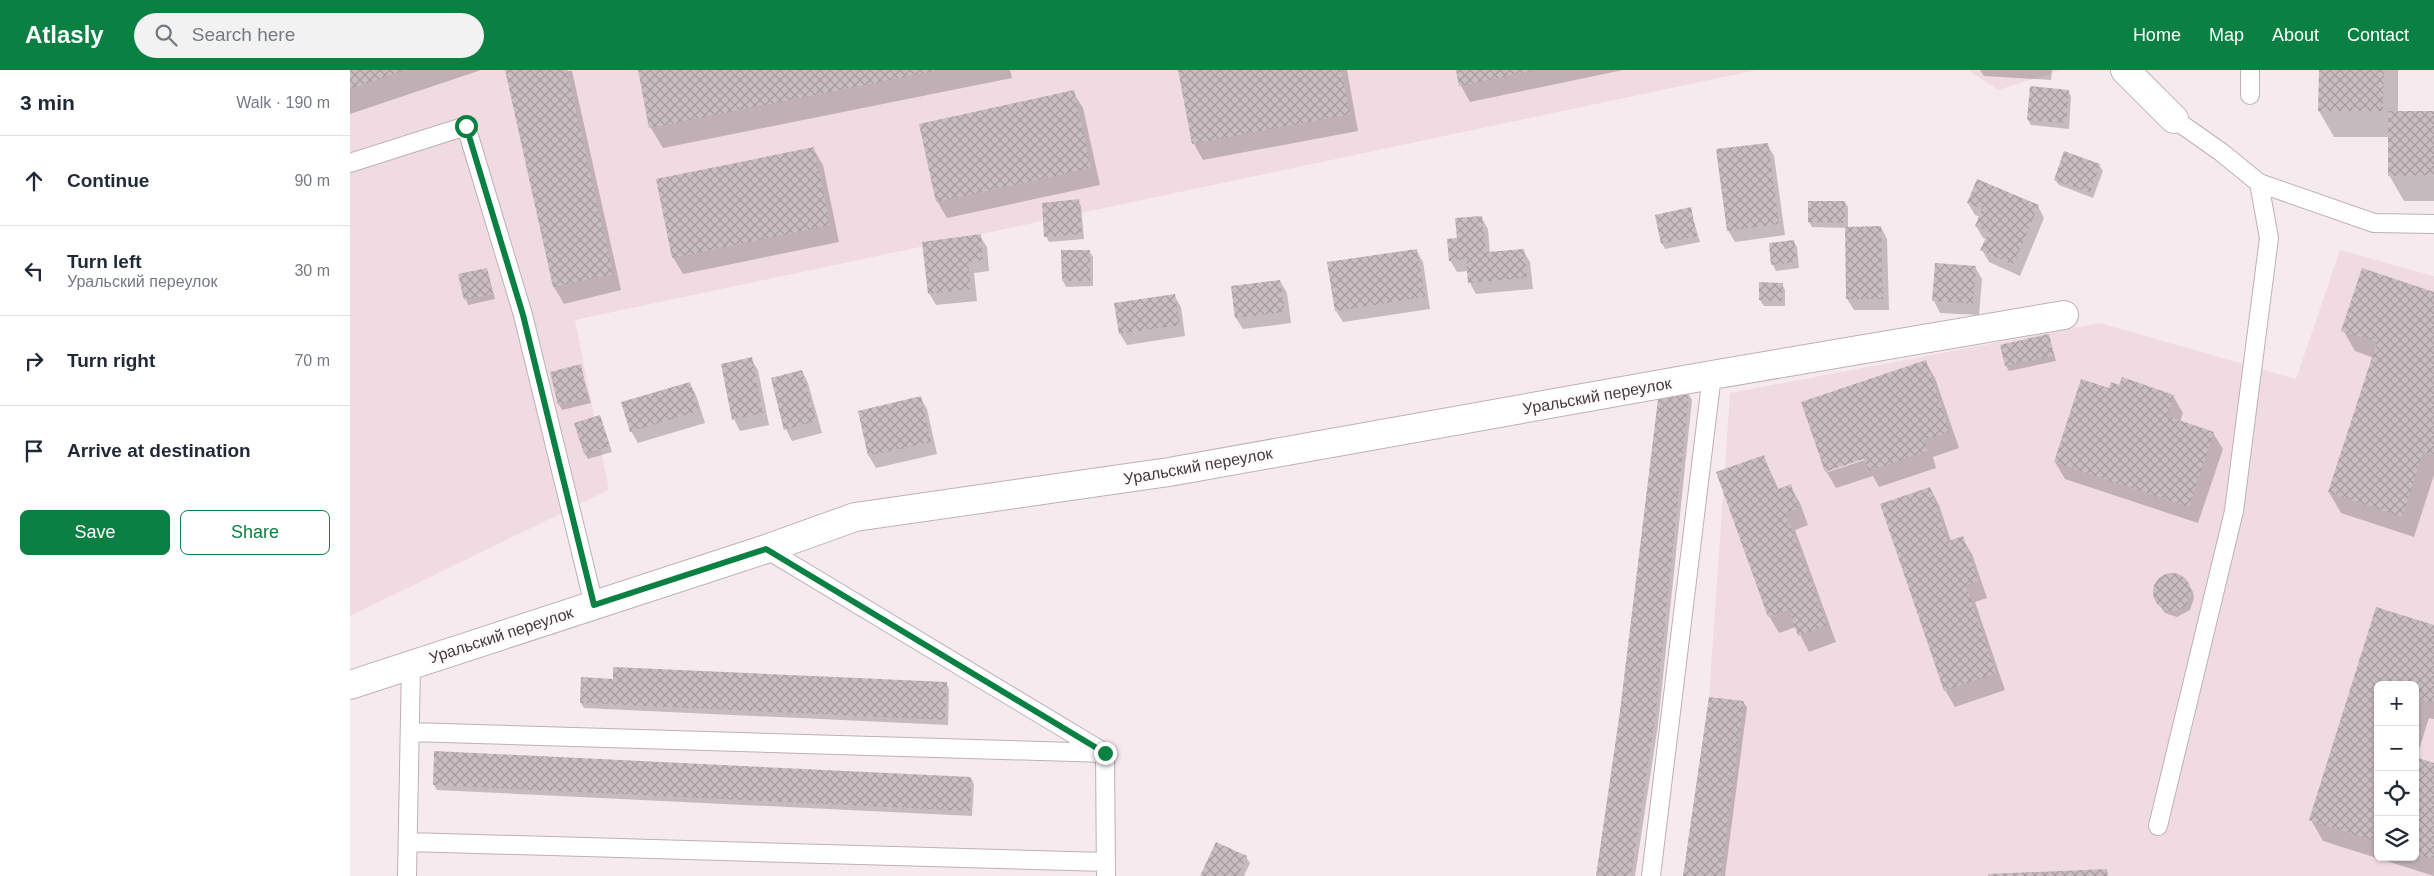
<!DOCTYPE html>
<meta charset="utf-8">
<style>
:root{--surface:#fff;--page:#f2f2f3;--text:#1f2937;--muted:#747a83;--line:#e0e1e3;--accent:#0b8043}
body{margin:0;font-family:Helvetica,sans-serif;background:var(--page);color:var(--text)}
.controls{position:absolute;right:15px;bottom:15px;display:grid;overflow:hidden;border-radius:8px;box-shadow:0 1px 4px #0004}
.controls button{width:45px;height:45px;display:grid;place-items:center;padding:0;border:0;border-bottom:1px solid var(--line);background:var(--surface);color:var(--text);font:25px sans-serif}
.stop{position:absolute;width:15px;height:15px;margin:-11px;border:4px solid #0b8043;border-radius:50%;background:#fff}
.stop.end{background:#0b8043;border-color:#fff;box-shadow:0 1px 5px #0008}
.list{margin:0;padding:0;list-style:none}
h2{display:flex;justify-content:space-between;align-items:center;height:65px;margin:0;padding:0 20px;font-size:21px}
h2 small{font-size:16px;font-weight:400;color:var(--muted)}
.list li{display:grid;grid-template-columns:32px 1fr auto;gap:15px;align-items:center;box-sizing:border-box;height:90px;padding:0 20px;border-top:1px solid var(--line)}
.list b{display:block;font-size:19px;white-space:nowrap}
.list p{margin:0;font-size:16px;white-space:nowrap;color:var(--muted)}
.list em{font-size:16px;font-style:normal;color:var(--muted)}
.actions{display:flex;gap:10px;padding:15px 20px}
.actions a{flex:1;padding:11px 0;border:1px solid var(--accent);border-radius:8px;text-align:center;font-size:18px;color:var(--accent)}
.actions .main{background:var(--accent);color:#fff}
.icon{flex:none;width:28px;height:28px;fill:none;stroke:currentColor;stroke-width:2;stroke-linecap:round;stroke-linejoin:round}
.map{position:relative;flex:none;width:2084px;height:806px;overflow:hidden}
header{display:flex;align-items:center;gap:30px;box-sizing:border-box;height:70px;padding:0 25px;background:var(--accent);color:#fff}
header strong{font-size:24px}
nav{display:flex;gap:28px;margin-inline-start:auto;font-size:18px}
.search{width:350px;height:45px;background:var(--page);display:flex;align-items:center;gap:12px;box-sizing:border-box;padding:0 18px;border-radius:28px;color:var(--muted);font-size:19px}
main{display:flex}
aside{flex:1;background:var(--surface)}
.map>svg:first-child{display:block}
.built{fill:#f1dbe2;fill-rule:evenodd}
.shadow{fill:#0003;fill-rule:evenodd}
.building{fill:url(#building-cross-hatch)}
.lines{fill:none;stroke-linecap:round;stroke-linejoin:round}
.lane-casing{stroke:#bdb1b4;stroke-width:20}
.street-casing{stroke:#bdb1b4;stroke-width:30}
.lane{stroke:#fff;stroke-width:18}
.street{stroke:#fff;stroke-width:28}
.route{stroke:#0b8043;stroke-width:6}
.labels{text-anchor:middle;dominant-baseline:central;stroke-width:5;stroke-linejoin:round;paint-order:stroke}
.street-label{font-size:16px;fill:#403b3d;stroke:#fff9fb}
</style>
<header>
<strong>Atlasly</strong>
<div class="search"><svg class="icon" aria-label="search" viewBox="0 0 24 24"><circle cx="10" cy="10" r="6"/><path d="M15 15l6 6"/></svg>Search here</div>
<nav><a>Home</a><a>Map</a><a>About</a><a>Contact</a></nav>
</header>
<main>
<aside>
<h2>3 min<small>Walk · 190 m</small></h2>
<ul class="list">
<li><svg class="icon" aria-label="ahead" viewBox="0 0 24 24"><path d="M12 20V5M6 11l6-6 6 6"/></svg><div><b>Continue</b></div><em>90 m</em></li>
<li><svg class="icon" aria-label="left" viewBox="0 0 24 24"><path d="M17 20v-9H6M10 6l-5 5 5 5"/></svg><div><b>Turn left</b><p>Уральский переулок</p></div><em>30 m</em></li>
<li><svg class="icon" aria-label="right" viewBox="0 0 24 24"><path d="M7 20v-9h11M14 6l5 5-5 5"/></svg><div><b>Turn right</b></div><em>70 m</em></li>
<li><svg class="icon" aria-label="arrive" viewBox="0 0 24 24"><path d="M6 21V4h12l-3 4 3 4H6"/></svg><div><b>Arrive at destination</b></div></li>
</ul>
<div class="actions"><a class="main">Save</a><a>Share</a></div>
</aside>
<div class="map">
<svg width="2084" height="806" viewBox="0 0 2084 806">
<defs>
<pattern id="building-cross-hatch" width="8" height="8" patternUnits="userSpaceOnUse" patternTransform="scale(1.25)"><rect width="8" height="8" fill="#c9bdc1"/><path d="M0 0l8 8M0 8l8-8" fill="none" stroke="#a59b9e"/></pattern>
</defs>
<rect width="100%" height="100%" fill="#f7eaee"/>
<path class="built" d="M0,0H1407L225,250L259,420L0,546Z
M1618,0H1712L1648,20Z
M1990,180L2084,206V806H1333L1359,627L1380,323L1750,253L1946,309ZM2028,615H2065V787H2028Z"/>
<path class="shadow" d="M0,0H131L0,44Z
M156,0L222,1L271,220L214,234L204,217Z
M289,0H660L662,8L313,78L301,58Z
M831,0H997L1008,61L853,90L844,74Z
M1107,0H1273L1120,32L1111,16Z
M1630,0H1702L1701,10L1634,6Z
M1970,0H2048V43L2084,42V131H2054L2039,105V67H1984L1969,41Z
M1718,21L1721,26L1719,59L1681,55L1678,50Z
M723,22L733,38L750,115L597,148L587,131Z
M1417,74L1424,86L1435,165L1385,172L1378,160Z
M463,78L473,95L489,172L333,204L323,187Z
M1749,95L1753,101L1743,128L1709,115L1705,110Z
M728,131L731,136L734,169L699,172L696,166Z
M1495,132L1498,137V158L1531,157L1537,169L1539,240H1504L1497,229L1496,158L1462,157L1459,152Z
M1618,133L1688,136L1694,148L1670,206L1639,192L1632,180L1637,169L1633,168L1626,156L1630,147L1625,145Z
M1340,139L1350,172L1315,179L1312,173Z
M1131,147L1138,159L1140,183L1173,180L1180,192L1183,219L1126,224L1120,213L1118,201L1107,202L1100,190L1108,169Z
M630,166L637,177L639,201L624,203L627,231L586,235L579,223Z
M1444,172L1447,177L1449,198L1426,201L1423,195L1420,174Z
M1066,180L1073,192L1080,239L993,252L986,241Z
M739,181L743,187V216L716,217L713,211Z
M1586,195L1625,197L1632,209L1629,245L1590,243L1584,231Z
M137,199L145,229L118,235L109,205Z
M930,211L937,223L941,253L893,259L886,248Z
M1432,214L1435,220V236H1414L1410,230Z
M2084,224V405L2064,467L1991,443L1979,422L2024,288L2005,281L1993,260Z
M824,225L831,237L835,266L777,275L770,264Z
M1699,266L1706,291L1659,301L1656,296Z
M401,289L408,300L419,355L390,361L384,349Z
M1575,291L1585,308L1609,378L1583,387L1586,398L1529,417L1523,406L1486,418L1476,401L1453,333ZM1520,386L1521,388L1478,402V400Z
M230,296L241,333L212,340L209,334Z
M452,301L458,313L472,363L442,371L436,359Z
M340,314L346,325L355,353L288,373L281,361Z
M1339,325L1342,330L1308,655L1285,806H1248Z
M1823,326L1833,343L1830,352L1863,363L1873,379L1848,453L1715,409L1705,392Z
M570,327L577,339L587,384L526,398L519,386L509,342Z
M250,346L262,382L238,389L235,384Z
M1413,386L1429,420L1440,416L1450,433L1458,455L1445,460L1486,572L1459,582L1446,557L1429,563L1419,546Z
M1580,418L1589,435L1601,471L1612,468L1622,484L1637,528L1625,532L1655,620L1605,637L1595,620Z
M1821,504L1833,507L1843,522L1844,528L1840,540L1827,547L1815,543L1805,529L1804,523L1808,511Z
M2027,539L2084,557V649L2079,648L2066,689L2084,694V806L1973,771L1961,750ZM2028,615H2065V787H2028Z
M596,613L599,619L598,655L234,638L231,633Z
M1393,632L1397,637L1375,806H1334Z
M621,708L624,714L622,746L87,720L84,715Z
M896,787L900,793L894,806H851Z"/>
<path class="building" d="M0,0H56L0,19Z
M155,0H217L263,204L203,217Z
M288,0H584V1L299,58Z
M828,0H991L1000,44L842,74Z
M1106,0H1181V1L1109,16Z
M1969,0H2034L2033,41H1968Z
M1680,16L1719,20L1716,53L1677,50Z
M724,20L741,98L586,132L569,54Z
M2038,41H2084V105L2038,106Z
M1418,73L1429,154L1377,161L1366,79Z
M464,77L480,155L322,188L306,109Z
M1714,81L1750,94L1740,123L1704,110Z
M1627,109L1689,135L1663,195L1630,180L1639,162L1625,156L1632,139L1617,133Z
M729,129L732,164L694,167L692,133Z
M1458,131H1495V153L1458,152Z
M1341,137L1347,166L1311,174L1305,145Z
M1132,146L1136,182L1174,179L1177,208L1118,213L1116,189L1099,191L1097,169L1107,168L1105,148Z
M1531,156L1533,229H1496L1495,157Z
M631,164L633,190L618,192L621,219L578,224L572,172Z
M1444,170L1447,192L1421,195L1419,173Z
M1067,179L1075,227L985,241L977,192Z
M711,180H740V211H712Z
M1585,193L1626,196L1623,234L1582,231Z
M137,198L143,224L114,230L108,204Z
M2012,198L2084,222V385L2073,382L2052,447L1978,422L2027,272L1991,261Z
M930,210L935,242L885,248L881,216Z
M1409,212L1433,213L1432,231L1409,230Z
M825,224L830,255L769,264L764,233Z
M1699,264L1704,286L1655,296L1650,275Z
M402,287L413,343L382,350L371,294Z
M1576,290L1600,362L1574,370L1578,381L1518,401L1514,389L1475,402L1451,332Z
M231,294L238,328L208,335L200,302Z
M452,300L466,351L434,360L421,308Z
M1772,307L1824,325L1817,346L1864,362L1839,437L1704,392L1731,309L1759,318L1761,312L1769,315Z
M340,312L349,341L280,362L271,332Z
M1339,324L1305,649L1281,806H1246L1270,641L1308,329Z
M571,326L581,372L518,386L508,341Z
M250,345L260,376L234,384L224,353Z
M1414,385L1426,420L1441,414L1449,438L1436,443L1477,555L1448,566L1439,540L1418,547L1366,402Z
M1580,417L1598,471L1613,466L1628,511L1616,515L1646,603L1594,621L1530,434Z
M1803 522a19 19 0 1 1 38 0a19 19 0 1 1-38 0Z
M2026,537L2084,555V633L2067,628L2065,632V615H2028V772L1959,750Z
M263,597L597,612L595,650L230,633L231,607L263,609Z
M1359,627L1394,631L1371,806H1333Z
M84,681L621,707L620,741L83,715Z
M2065,687L2084,693V789L2065,784Z
M866,772L897,786L888,806H850Z
M1757,799L1758,806H1638V804Z"/>
<g class="lines">
<g class="lane-casing">
<path id="lane" d="M1900,0V25
M0,93L116,56L173,245L244,535
M1909,113L2024,153L2084,154
M416,479L755,683L756,806
M60,662L755,683
M1808,756L1884,441L1919,168L1909,113L1871,82L1824,49
M58,772L756,792
M57,806L61,594
M1301,806L1362,305"/>
</g>
<g class="street-casing">
<path id="street" d="M1775,0L1824,49
M0,615L416,479L505,447L819,402L1362,305L1714,245"/>
</g>
<use href="#lane" class="lane"/>
<use href="#street" class="street"/>
</g>
<g class="lines">
<path class="route" d="M116,56L173,245L244,535L416,479L755,683"/>
</g>
<g class="labels">
<g class="street-label">
<text transform="translate(1247 326) rotate(-10)">Уральский переулок</text>
<text transform="translate(848 396) rotate(-10)">Уральский переулок</text>
<text transform="translate(151 565) rotate(-18)">Уральский переулок</text>
</g>
</g>
</svg>
<div class="controls">
<button>+</button>
<button>−</button>
<button><svg class="icon" aria-label="locate" viewBox="0 0 24 24"><circle cx="12" cy="12" r="6"/><path d="M12 2v4M12 18v4M2 12h4M18 12h4"/></svg></button>
<button><svg class="icon" aria-label="layers" viewBox="0 0 24 24"><path d="M12 4l9 5-9 5-9-5zM3 14l9 5 9-5"/></svg></button>
</div>
<div class="stop" style="left:116px;top:56px"></div>
<div class="stop end" style="left:755px;top:683px"></div>
</div>
</main>
